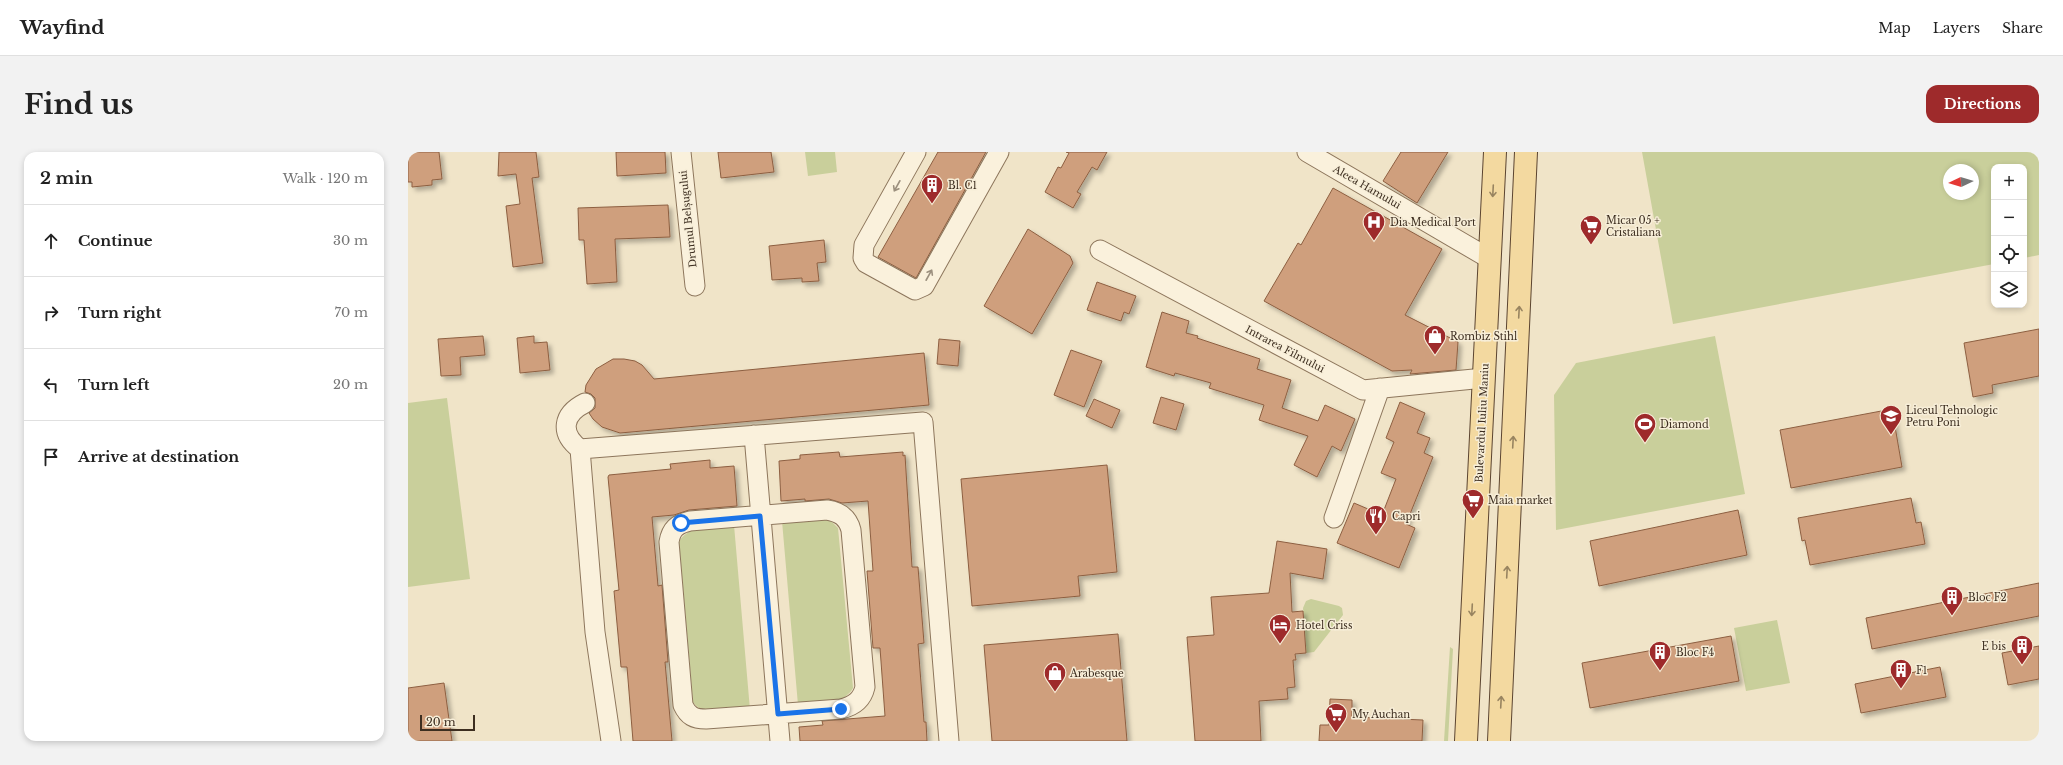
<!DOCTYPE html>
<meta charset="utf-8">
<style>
:root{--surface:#fff;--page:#f2f2f2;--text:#222;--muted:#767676;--line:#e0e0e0;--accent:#9e2a2b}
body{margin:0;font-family:"Libre Baskerville",serif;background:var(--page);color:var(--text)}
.controls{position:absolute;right:12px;top:12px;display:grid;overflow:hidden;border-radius:8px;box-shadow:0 2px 6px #0003}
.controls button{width:36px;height:36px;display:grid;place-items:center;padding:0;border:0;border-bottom:1px solid var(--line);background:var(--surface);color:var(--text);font:20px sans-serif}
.compass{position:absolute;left:1535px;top:12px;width:36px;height:36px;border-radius:50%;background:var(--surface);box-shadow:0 2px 6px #0003;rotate:266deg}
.scale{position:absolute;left:12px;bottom:10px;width:55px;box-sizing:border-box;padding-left:4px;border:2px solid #3d2e20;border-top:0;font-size:11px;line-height:14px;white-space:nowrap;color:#3d2e20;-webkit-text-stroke:3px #f7eed8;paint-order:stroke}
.stop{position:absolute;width:12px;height:12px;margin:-9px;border:3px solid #1a73e8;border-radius:50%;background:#fff}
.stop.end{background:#1a73e8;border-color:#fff;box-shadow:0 1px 4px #0008}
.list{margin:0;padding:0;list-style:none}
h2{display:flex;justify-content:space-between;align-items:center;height:52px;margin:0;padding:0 16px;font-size:17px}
h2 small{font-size:13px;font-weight:400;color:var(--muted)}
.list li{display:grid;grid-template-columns:26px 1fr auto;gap:12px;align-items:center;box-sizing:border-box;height:72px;padding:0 16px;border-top:1px solid var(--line)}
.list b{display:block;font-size:15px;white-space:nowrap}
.list em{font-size:13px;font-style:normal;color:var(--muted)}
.icon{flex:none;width:22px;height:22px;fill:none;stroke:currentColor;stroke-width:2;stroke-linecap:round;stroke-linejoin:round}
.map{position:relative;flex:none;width:1631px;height:589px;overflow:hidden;border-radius:12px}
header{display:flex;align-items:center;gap:24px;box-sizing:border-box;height:56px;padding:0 20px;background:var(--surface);border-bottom:1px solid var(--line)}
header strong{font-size:19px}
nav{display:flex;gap:22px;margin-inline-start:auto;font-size:14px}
.intro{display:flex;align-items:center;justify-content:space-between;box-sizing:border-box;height:96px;padding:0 24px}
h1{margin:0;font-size:28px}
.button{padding:10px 18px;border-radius:12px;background:var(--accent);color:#fff;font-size:14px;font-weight:700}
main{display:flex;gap:24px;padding:0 24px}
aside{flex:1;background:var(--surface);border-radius:12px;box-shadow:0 2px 6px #0003}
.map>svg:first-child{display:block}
.green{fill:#c9cf9b;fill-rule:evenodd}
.building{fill:#cf9f7d;stroke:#8d5f41;filter:url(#shadow)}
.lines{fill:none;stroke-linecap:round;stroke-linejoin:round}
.street-casing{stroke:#8d765c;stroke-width:21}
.primary-casing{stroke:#5b4430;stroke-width:24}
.street{stroke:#faf1dc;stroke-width:19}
.primary{stroke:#f3d9a0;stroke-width:22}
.oneway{stroke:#9c907e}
.oneway2{stroke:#988460}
.route{stroke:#1a73e8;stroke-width:5}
.labels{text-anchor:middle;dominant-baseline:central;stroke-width:3;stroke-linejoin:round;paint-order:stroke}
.poi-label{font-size:10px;fill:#3d2e20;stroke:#f7eed8;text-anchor:start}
.street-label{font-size:10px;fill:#3d2e20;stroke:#f7eed8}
</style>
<header>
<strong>Wayfind</strong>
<nav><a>Map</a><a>Layers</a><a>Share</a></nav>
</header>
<div class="intro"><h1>Find us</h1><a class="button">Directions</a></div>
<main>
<aside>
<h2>2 min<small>Walk · 120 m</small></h2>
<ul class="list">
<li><svg class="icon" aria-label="ahead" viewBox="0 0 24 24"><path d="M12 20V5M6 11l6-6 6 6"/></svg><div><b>Continue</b></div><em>30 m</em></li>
<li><svg class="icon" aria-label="right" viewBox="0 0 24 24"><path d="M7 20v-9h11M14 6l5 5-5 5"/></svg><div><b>Turn right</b></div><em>70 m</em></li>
<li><svg class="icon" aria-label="left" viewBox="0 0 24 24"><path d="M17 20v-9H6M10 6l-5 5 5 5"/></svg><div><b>Turn left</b></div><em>20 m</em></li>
<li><svg class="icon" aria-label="arrive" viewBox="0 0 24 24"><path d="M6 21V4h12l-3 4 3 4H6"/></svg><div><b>Arrive at destination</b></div></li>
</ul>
</aside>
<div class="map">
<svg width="1631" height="589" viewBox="0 0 1631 589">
<defs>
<filter id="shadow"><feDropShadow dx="3.5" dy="3.5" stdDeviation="2" flood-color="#0004"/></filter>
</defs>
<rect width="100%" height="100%" fill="#f0e4c8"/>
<path class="green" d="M397,0H427L429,20L400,24Z
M1234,0H1631V103L1616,106V15H1586V112L1265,172ZM1541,18H1565V42H1541Z
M1307,184L1337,342L1148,378L1146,243L1168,211Z
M39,246L62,427L0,435V251Z
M413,366L423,369L430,376L445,536C435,554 409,551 390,553L374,369Z
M326,373L342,558C323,559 297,567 285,550L271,390C280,372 308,375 326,373Z
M903,447L931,454L934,456L935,463L906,500L898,501L895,456L898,449Z
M1369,468L1382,531L1338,539L1326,476Z
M1042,495L1045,497L1040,589H1036Z"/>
<path class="building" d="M0,0H31L34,27L24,28V33L4,35V30H0Z
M91,0H128L131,25L124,26L135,111L105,115L98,54L112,52L108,22L90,24Z
M208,0H257L258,21L209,24Z
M310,0H363L366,20L313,26Z
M530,0H578L508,126L470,105Z
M658,0H699L689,18L684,15L669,40L673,42L665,56L637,40L650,15L653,16L661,1Z
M993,0H1040L1009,51L975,29Z
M925,36L1034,97L997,163L1050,190L1048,218L1002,222L1004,218L984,219L856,149L890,91L893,93Z
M260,53L262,85L207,87L209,130L179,132L176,88H171L170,56Z
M620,77L662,104L665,111L624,182L576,154Z
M416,88L418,110L409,111L411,129L394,130V126L364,128L361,94Z
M689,130L728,144L721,162L716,160L713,169L679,158Z
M754,160L781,169L778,181L790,184L789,186L852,207L849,217L883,228L874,256L910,269L917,253L947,267L933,299L924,294L909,325L886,313L900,284L851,268L856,253L801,236L803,231L767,221L766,224L738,215Z
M1631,177V224L1584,233L1585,241L1565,245L1556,191Z
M75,184L77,203L52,205L53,223L33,224L30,187Z
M126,184V191L139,190L142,218L112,221L109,186Z
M531,187L552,189L550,214L529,212Z
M663,198L694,209L676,255L646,243Z
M516,201L521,253L212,281L194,275L185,267L181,261L187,256V246L183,242L177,240L178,233L188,217L205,207H216L227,209L234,213L246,227Z
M753,245L776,252L768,278L745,271Z
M686,247L712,258L704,276L678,264Z
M992,250L1017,261L1009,281L1022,286L1016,301L1025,305L998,372L1007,376L991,416L929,391L946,351L974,363L988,327L973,321L986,290L978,286Z
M1484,257L1494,315L1383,336L1372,278Z
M431,300L432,305L495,300V304L497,303L504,415H510L516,491L510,492L516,570H518L519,589H392L391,575L415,573L414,569L477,564L472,496H465L459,419H465L460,349L434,351L421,347L397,349V347L373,349L371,309L392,307V303Z
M302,308V316L326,314L329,354L281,358L266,363L244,365L250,434L254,433L260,510H257L264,589H225L219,515H213L206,439L211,438L200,325L201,323L263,317L262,312Z
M699,313L709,420L670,424L672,444L564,454L553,327Z
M1503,346L1508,371L1513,370L1517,392L1402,413L1397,388L1394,389L1390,366Z
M1330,358L1339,403L1191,434L1182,389Z
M869,389L919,397L915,427L882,421L884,460L895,459L898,501L887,502L888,508H885L887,535L879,536L880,547L851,549L853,589H787L779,485L806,483L803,445L861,441Z
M1631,431V464L1464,497L1458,466Z
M710,482L719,589H584L576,493Z
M1323,484L1331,529L1182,556L1174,511Z
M1631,494V527L1600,533L1594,501Z
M1532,515L1538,545L1453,561L1447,532Z
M36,531L44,589H0V536Z
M922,547L944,548V565L1015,568L1014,589H911L912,573H921Z"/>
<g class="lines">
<g class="street-casing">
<path id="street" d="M273,0L287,134
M508,0L456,93L455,106L458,111L507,138L516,134L591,0
M899,0L1082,107
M692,98L955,238L1076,226
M177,251C155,262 151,281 172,297L515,270L541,589
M346,283L372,589
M172,297L187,480L203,589
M419,358C432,360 440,366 443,378L457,535C454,548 446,554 433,557L298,567C286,567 280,564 275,553L261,390C263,377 269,372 282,369Z
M926,366L972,236"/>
</g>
<g class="primary-casing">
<path id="primary" d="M1058,589L1087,0
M1091,589L1118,0"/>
</g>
<use href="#street" class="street"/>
<use href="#primary" class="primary"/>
</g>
<defs><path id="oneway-shaft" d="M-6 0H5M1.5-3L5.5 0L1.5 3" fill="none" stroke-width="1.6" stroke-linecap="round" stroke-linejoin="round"/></defs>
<g class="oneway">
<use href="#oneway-shaft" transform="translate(489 34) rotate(119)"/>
<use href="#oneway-shaft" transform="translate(521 123) rotate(-61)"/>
</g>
<g class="oneway2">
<use href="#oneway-shaft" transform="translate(1085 39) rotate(93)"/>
<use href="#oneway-shaft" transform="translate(1111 160) rotate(-87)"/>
<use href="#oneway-shaft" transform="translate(1105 290) rotate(-87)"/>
<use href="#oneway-shaft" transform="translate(1099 420) rotate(-87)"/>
<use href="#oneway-shaft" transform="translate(1064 458) rotate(93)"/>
<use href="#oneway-shaft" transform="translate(1093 550) rotate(-87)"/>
</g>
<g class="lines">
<path class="route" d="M273,371L352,364L370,562L433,557"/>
</g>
<defs>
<g id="building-pin" transform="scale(1.15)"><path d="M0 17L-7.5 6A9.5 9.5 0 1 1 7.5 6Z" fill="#9e2a2b" stroke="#f7eed8"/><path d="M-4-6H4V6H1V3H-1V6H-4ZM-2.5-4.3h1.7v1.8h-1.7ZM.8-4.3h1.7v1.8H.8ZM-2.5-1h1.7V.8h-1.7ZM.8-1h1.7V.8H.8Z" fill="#fff"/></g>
<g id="hospital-pin" transform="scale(1.15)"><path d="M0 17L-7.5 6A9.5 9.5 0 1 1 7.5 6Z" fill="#9e2a2b" stroke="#f7eed8"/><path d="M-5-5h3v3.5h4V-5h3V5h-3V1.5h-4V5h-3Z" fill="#fff"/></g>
<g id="supermarket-pin" transform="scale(1.15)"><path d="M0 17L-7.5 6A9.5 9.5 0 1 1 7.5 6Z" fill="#9e2a2b" stroke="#f7eed8"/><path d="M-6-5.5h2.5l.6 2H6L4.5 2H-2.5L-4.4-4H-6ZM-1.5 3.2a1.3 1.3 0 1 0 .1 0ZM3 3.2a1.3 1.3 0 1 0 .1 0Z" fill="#fff"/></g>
<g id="shop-pin" transform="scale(1.15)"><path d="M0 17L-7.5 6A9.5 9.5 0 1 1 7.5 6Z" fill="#9e2a2b" stroke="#f7eed8"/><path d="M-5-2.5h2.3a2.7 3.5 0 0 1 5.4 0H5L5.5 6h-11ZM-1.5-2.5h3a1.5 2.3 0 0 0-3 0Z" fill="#fff"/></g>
<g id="school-pin" transform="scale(1.15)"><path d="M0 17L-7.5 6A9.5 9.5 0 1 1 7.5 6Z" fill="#9e2a2b" stroke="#f7eed8"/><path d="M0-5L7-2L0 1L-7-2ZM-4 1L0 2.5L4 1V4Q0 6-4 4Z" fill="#fff"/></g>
<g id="stadium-pin" transform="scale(1.15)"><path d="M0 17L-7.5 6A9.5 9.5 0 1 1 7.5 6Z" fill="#9e2a2b" stroke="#f7eed8"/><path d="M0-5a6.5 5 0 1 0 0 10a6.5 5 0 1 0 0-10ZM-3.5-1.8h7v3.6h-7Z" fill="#fff"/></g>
<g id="restaurant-pin" transform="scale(1.15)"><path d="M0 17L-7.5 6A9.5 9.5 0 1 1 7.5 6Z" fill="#9e2a2b" stroke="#f7eed8"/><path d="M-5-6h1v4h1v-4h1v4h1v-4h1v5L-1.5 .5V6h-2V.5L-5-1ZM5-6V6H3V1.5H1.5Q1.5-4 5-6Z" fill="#fff"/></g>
<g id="hotel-pin" transform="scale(1.15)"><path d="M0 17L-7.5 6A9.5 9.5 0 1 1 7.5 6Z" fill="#9e2a2b" stroke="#f7eed8"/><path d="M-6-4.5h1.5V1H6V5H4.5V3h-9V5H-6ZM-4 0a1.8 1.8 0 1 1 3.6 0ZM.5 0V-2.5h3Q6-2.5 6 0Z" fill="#fff"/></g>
</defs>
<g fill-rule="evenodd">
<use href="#building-pin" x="524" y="33"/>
<use href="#hospital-pin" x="966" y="70"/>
<use href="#supermarket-pin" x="1183" y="74"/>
<use href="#shop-pin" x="1027" y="184"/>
<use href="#school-pin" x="1483" y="264"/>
<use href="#stadium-pin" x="1237" y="272"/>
<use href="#supermarket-pin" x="1065" y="348"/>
<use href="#restaurant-pin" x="968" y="364"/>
<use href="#building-pin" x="1544" y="445"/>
<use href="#hotel-pin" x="872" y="473"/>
<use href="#building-pin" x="1614" y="494"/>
<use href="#building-pin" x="1252" y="500"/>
<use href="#building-pin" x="1493" y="518"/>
<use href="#shop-pin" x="647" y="521"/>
<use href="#supermarket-pin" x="928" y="562"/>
</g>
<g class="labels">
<g class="poi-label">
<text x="540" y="33">Bl. C1</text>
<text x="1198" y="68">Micar 05 +<tspan x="1198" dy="12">Cristaliana</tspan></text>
<text x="982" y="70">Dia Medical Port</text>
<text x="1042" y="184">Rombiz Stihl</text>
<text x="1498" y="258">Liceul Tehnologic<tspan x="1498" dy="12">Petru Poni</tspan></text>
<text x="1252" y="272">Diamond</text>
<text x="1080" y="348">Maia market</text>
<text x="984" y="364">Capri</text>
<text x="1560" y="445">Bloc F2</text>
<text x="888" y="473">Hotel Criss</text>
<text x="1598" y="494" text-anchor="end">E bis</text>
<text x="1268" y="500">Bloc F4</text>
<text x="1508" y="518">F1</text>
<text x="662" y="521">Arabesque</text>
<text x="944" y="562">My Auchan</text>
</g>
<g class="street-label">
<text transform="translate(959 35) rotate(30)">Aleea Hamului</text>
<text transform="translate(280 67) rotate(-96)">Drumul Belșugului</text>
<text transform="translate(877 197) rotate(28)">Intrarea Filmului</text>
<text transform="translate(1074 271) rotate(-87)">Bulevardul Iuliu Maniu</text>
</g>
</g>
</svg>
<div class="controls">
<button>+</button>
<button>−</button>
<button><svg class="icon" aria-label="locate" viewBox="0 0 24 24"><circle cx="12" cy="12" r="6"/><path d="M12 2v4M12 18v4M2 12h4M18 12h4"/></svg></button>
<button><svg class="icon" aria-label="layers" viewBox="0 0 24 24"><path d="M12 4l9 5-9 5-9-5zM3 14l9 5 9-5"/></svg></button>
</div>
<svg class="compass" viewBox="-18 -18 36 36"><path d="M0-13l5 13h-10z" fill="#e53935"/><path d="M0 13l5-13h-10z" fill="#767676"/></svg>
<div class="scale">20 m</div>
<div class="stop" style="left:273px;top:371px"></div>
<div class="stop end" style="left:433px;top:557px"></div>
</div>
</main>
